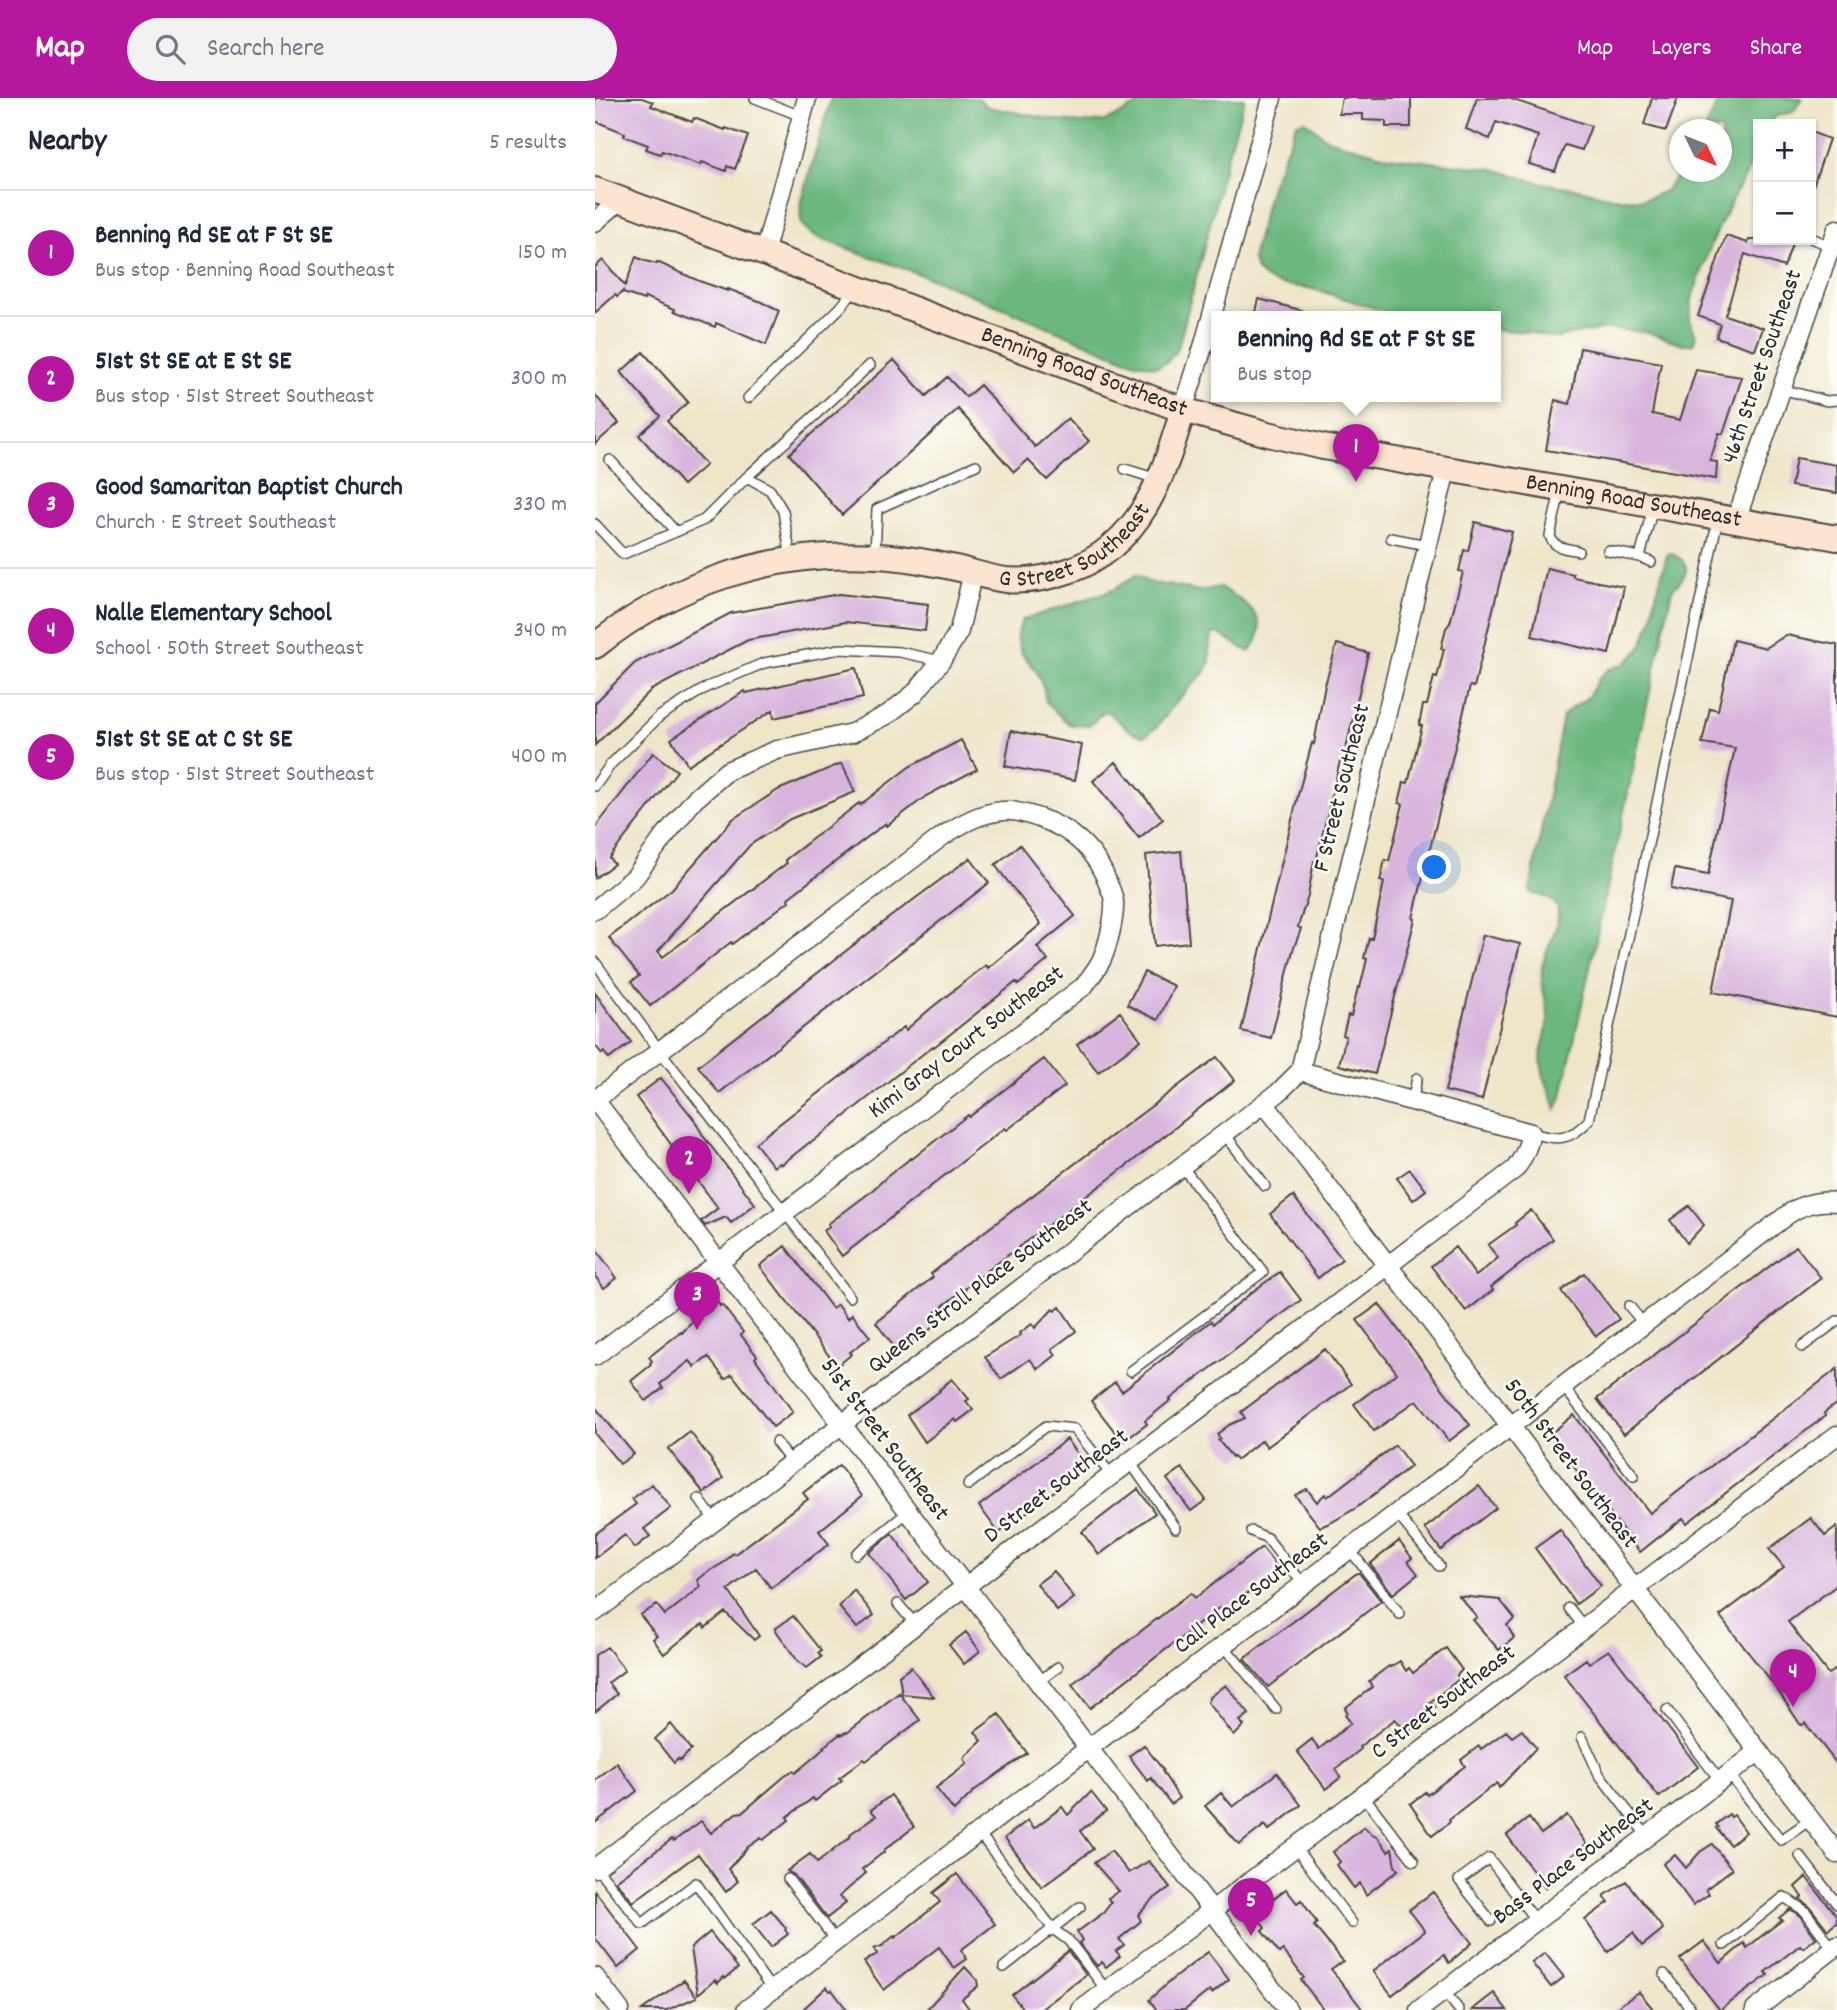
<!DOCTYPE html>
<meta charset="utf-8">
<style>
:root{--surface:#fff;--page:#f2f2f3;--text:#1f2937;--muted:#747a83;--line:#e0e1e3;--accent:#b5179e}
body{margin:0;font-family:Dekko,sans-serif;background:var(--page);color:var(--text)}
.controls{position:absolute;right:21px;top:21px;display:grid;overflow:hidden;border-radius:0px;box-shadow:0 2px 5px #0004}
.controls button{width:63px;height:63px;display:grid;place-items:center;padding:0;border:0;border-bottom:2px solid var(--line);background:var(--surface);color:var(--text);font:35px sans-serif}
.compass{position:absolute;left:1074px;top:21px;width:63px;height:63px;border-radius:50%;background:var(--surface);box-shadow:0 2px 5px #0004;rotate:133deg}
.you{position:absolute;left:840px;top:770px;width:24px;height:24px;margin:-18px;border:5px solid #fff;border-radius:50%;background:#1a73e8;box-shadow:0 0 0 10px #1a73e833}
.badge{display:grid;place-items:center;width:46px;height:46px;border-radius:50%;background:var(--accent);color:#fff;font-size:23px;font-weight:700}
.pin{position:absolute;translate:-50% -58px;filter:drop-shadow(0 2px 4px #0008)}
.pin::after{content:'';position:absolute;top:37px;width:24px;height:21px;background:inherit;clip-path:polygon(0 0,100% 0,50% 100%)}
.popup{position:absolute;left:616px;top:213px;width:290px;height:91px;box-sizing:border-box;display:grid;place-content:center;border-radius:0px;background:var(--surface);filter:drop-shadow(0 2px 5px #0005);font-size:23px;white-space:nowrap;color:var(--muted)}
.popup b{font-size:26px;color:var(--text)}
.popup::after{content:'';position:absolute;left:50%;top:100%;margin-left:-14px;border:14px solid transparent;border-top-color:var(--surface)}
.list{margin:0;padding:0;list-style:none}
h2{display:flex;justify-content:space-between;align-items:center;height:91px;margin:0;padding:0 28px;font-size:30px}
h2 small{font-size:23px;font-weight:400;color:var(--muted)}
.list li{display:grid;grid-template-columns:46px 1fr auto;gap:21px;align-items:center;box-sizing:border-box;height:126px;padding:0 28px;border-top:2px solid var(--line)}
.list b{display:block;font-size:26px;white-space:nowrap}
.list p{margin:0;font-size:23px;white-space:nowrap;color:var(--muted)}
.list em{font-size:23px;font-style:normal;color:var(--muted)}
.icon{flex:none;width:38px;height:38px;fill:none;stroke:currentColor;stroke-width:2;stroke-linecap:round;stroke-linejoin:round}
.map{position:relative;flex:none;width:1242px;height:1912px;overflow:hidden}
header{display:flex;align-items:center;gap:42px;box-sizing:border-box;height:98px;padding:0 35px;background:var(--accent);color:#fff}
header strong{font-size:33px}
nav{display:flex;gap:38px;margin-inline-start:auto;font-size:24px}
.search{width:490px;height:63px;background:var(--page);display:flex;align-items:center;gap:18px;box-sizing:border-box;padding:0 24px;border-radius:38px;color:var(--muted);font-size:26px}
main{display:flex}
aside{flex:1;background:var(--surface)}
.map>svg:first-child{display:block}
.forest{fill:#6cb77f;stroke:#4c7155;stroke-width:2}
.building{fill:#d9b5de}
.lines{fill:none;stroke-linecap:round;stroke-linejoin:round}
.lane-casing{stroke:#484743;stroke-width:12}
.street-casing{stroke:#484743;stroke-width:21}
.secondary-casing{stroke:#484743;stroke-width:28}
.lane{stroke:#fff;stroke-width:9}
.street{stroke:#fff;stroke-width:18}
.secondary{stroke:#fde4d0;stroke-width:24}
.labels{text-anchor:middle;dominant-baseline:central;stroke-width:5;stroke-linejoin:round;paint-order:stroke}
.street-label{font-size:24px;fill:#2b2b2b;stroke:#fdfcf7}
</style>
<header>
<strong>Map</strong>
<div class="search"><svg class="icon" aria-label="search" viewBox="0 0 24 24"><circle cx="10" cy="10" r="6"/><path d="M15 15l6 6"/></svg>Search here</div>
<nav><a>Map</a><a>Layers</a><a>Share</a></nav>
</header>
<main>
<aside>
<h2>Nearby<small>5 results</small></h2>
<ul class="list">
<li><span class="badge">1</span><div><b>Benning Rd SE at F St SE</b><p>Bus stop · Benning Road Southeast</p></div><em>150 m</em></li>
<li><span class="badge">2</span><div><b>51st St SE at E St SE</b><p>Bus stop · 51st Street Southeast</p></div><em>300 m</em></li>
<li><span class="badge">3</span><div><b>Good Samaritan Baptist Church</b><p>Church · E Street Southeast</p></div><em>330 m</em></li>
<li><span class="badge">4</span><div><b>Nalle Elementary School</b><p>School · 50th Street Southeast</p></div><em>340 m</em></li>
<li><span class="badge">5</span><div><b>51st St SE at C St SE</b><p>Bus stop · 51st Street Southeast</p></div><em>400 m</em></li>
</ul>
</aside>
<div class="map">
<svg width="1242" height="1912" viewBox="0 0 1242 1912">
<rect width="100%" height="100%" fill="#fdfcf7"/>
<filter id="ink" filterUnits="userSpaceOnUse"><feTurbulence type="fractalNoise" baseFrequency=".0143" numOctaves="2"/><feDisplacementMap in="SourceGraphic" scale="14" xChannelSelector="R" yChannelSelector="G"/><feConvolveMatrix kernelMatrix="1 2 1 2 8 2 1 2 1" color-interpolation-filters="sRGB"/></filter>
<filter id="wash" filterUnits="userSpaceOnUse"><feTurbulence type="fractalNoise" baseFrequency=".00686" numOctaves="4" result="noise"/><feDisplacementMap in="SourceGraphic" scale="28" xChannelSelector="R" yChannelSelector="G"/><feGaussianBlur stdDeviation="1.57" result="paint"/><feColorMatrix in="noise" values="0 0 0 0 0 0 0 0 0 0 0 0 0 0 0 0 0 1.4 0 .05"/><feComposite in="paint" operator="in"/></filter>
<g filter="url(#wash)">
<rect width="100%" height="100%" fill="#efe6ca"/>
<path class="forest" d="M236,0H383L393,9L465,23L485,25L512,23L539,9L548,0H650L633,56L584,246L579,256L572,264L562,269L535,263L341,182L226,141C208,131 203,127 206,106Z
M1125,0H1207L1198,14L1181,18L1173,26H1163V49L1150,79L1141,94L1117,144L1097,201L1095,221L1101,238L1098,246H1088L1055,235L1014,230L967,238L963,241L937,235L901,231V218C873,218 843,221 815,218C782,214 749,199 717,191C702,187 683,189 670,180C659,173 657,165 659,153L676,88L702,25L710,23L732,41L794,59L898,71L942,84L988,92L1025,101L1047,102L1054,100L1070,93L1085,74H1126V32L1110,31Z
M1075,455C1099,466 1093,477 1077,492L966,1002L961,1012C957,994 946,979 946,960C946,946 954,932 953,918C952,901 945,888 947,870C949,852 965,832 963,813C962,802 948,797 938,796L935,792L968,618L974,612L993,599L1004,580L1012,572L1030,566L1045,551L1057,522L1059,505L1072,457Z
M541,477L553,484L605,493L624,489C651,503 681,523 654,554L623,535L617,536L615,548V563L611,573L582,603L562,629L550,638L537,634L513,614H508L495,627H475L451,605L449,591L441,573L426,554L422,538L427,522L518,492Z"/>
<g id="blocks">
<path class="building" d="M0,0H47L58,4L56,8L97,24L99,20L130,32L131,30L153,38L140,71L132,68L131,73L107,64L106,67L67,53L65,56L51,51L53,47L29,38L30,35L0,23Z
M747,0H816V29H791V23L768,22V16H744Z
M882,0H913L996,28L987,52L970,47L960,73L934,66L943,38L901,24L895,41L871,31Z
M1057,0H1083L1071,33L1049,27Z
M1216,34L1234,41L1218,88L1216,87Z
M1131,138L1153,145L1154,142H1183L1197,146L1189,169L1150,156L1130,217L1168,230L1160,252L1121,239L1125,226L1103,218Z
M41,159L50,163L62,166V164L104,183L133,193V191L164,203L184,213L171,247L121,225L120,229L79,213L80,211L50,199L49,202L28,195V193L22,199L20,197L0,215V169L8,162L30,188Z
M664,201L709,213L708,218H660Z
M985,250L1066,265L1057,316L1085,322L1101,272L1147,279L1128,336L1124,335L1115,363L1122,364L1121,381L951,352L960,302L975,306Z
M48,254L93,304L72,323L111,367L88,387L44,337L65,318L26,274Z
M299,262L331,298L352,279L371,299L385,287L440,349L473,320L494,343L452,382L433,362L419,374L363,311L247,417L194,356Z
M0,297L24,325L0,346Z
M1201,360L1242,367V395L1196,388Z
M880,424L917,434L879,589L875,588L856,665L818,820L820,821L780,976L744,967L751,938L748,937L753,917L756,918L763,889L765,890L772,861L769,860L774,840L777,841L789,784L785,783L790,762L794,763L808,706L804,705L809,684L813,685L820,657L827,628L824,627L828,607H832L839,579L842,580L849,551H846L851,530L855,525L868,474L864,473L869,452L873,453Z
M952,470L978,476V479L1029,489L1014,556L937,538Z
M244,496L333,506L330,533L251,524L153,542L56,592L0,647V605L40,565L136,515Z
M1191,537L1242,547V919L1118,894L1136,803L1076,791L1080,771L1113,777L1140,650L1107,645L1115,610L1123,612L1138,542L1171,550Z
M742,546L773,555L748,664L745,663L721,763H719L713,797L703,829L706,831L698,852L676,940L646,933L703,697L717,645L719,646L730,587Z
M261,570L268,600L179,620L178,612L93,667L76,641L150,593L151,595Z
M416,633L487,647L480,682L410,668Z
M366,642L382,671L331,698L292,728L291,725L193,800L194,803L137,846L136,844L55,908L36,884L44,878L14,840L77,791L138,721L183,692L247,665L260,694L195,721L155,747L63,853L68,859L192,765L190,762L264,705L265,707L314,669Z
M58,655L82,673L14,760L19,766L0,780V730Z
M521,664L568,721L544,740L498,683Z
M425,747L480,818L442,849L453,862L423,887L421,884L339,949L338,948L216,1045L215,1044L186,1067L185,1065L179,1069L160,1045L309,929L311,932L335,911L391,867L393,870L446,826L400,767Z
M586,753L594,844L560,848L551,757Z
M375,760L394,785L124,995L103,968L283,828Z
M888,837L925,846L887,1002L850,993Z
M549,874L579,888L563,922L532,907Z
M0,895L36,944L14,961L9,954L7,956L0,947Z
M525,914L546,942L503,974L482,946Z
M622,959L640,982L534,1066L392,1173L338,1216L344,1224L321,1243L319,1241L303,1254L281,1225L338,1179L336,1176L389,1134Z
M449,961L470,988L412,1032L410,1030L247,1158L229,1133L235,1128L233,1126L273,1096L294,1077L316,1060L317,1061L373,1017L374,1019Z
M66,980L98,1020L109,1039L160,1106L136,1125L131,1119L110,1128L106,1123L123,1110L41,999Z
M815,1071L831,1092L818,1102L802,1080Z
M698,1098L747,1161L723,1180L675,1116Z
M1094,1108L1109,1127L1092,1145L1075,1122Z
M936,1112L958,1141L896,1189L898,1192L871,1213L836,1168L860,1149L881,1178L903,1160L893,1147L921,1127L920,1125Z
M190,1148L237,1210L243,1206L253,1220L257,1216L275,1239L255,1254L257,1256L242,1268L165,1168Z
M1201,1148L1226,1180L1029,1336L1002,1301Z
M0,1150L22,1180L9,1190L0,1178Z
M685,1174L706,1202L575,1301L576,1302L550,1323L552,1326L528,1344L496,1303L520,1284L527,1293L616,1223L618,1226L661,1191Z
M989,1175L1024,1221L1001,1238L966,1193Z
M122,1203L125,1208L127,1207L148,1234L146,1237L162,1258L160,1260L198,1314L178,1329L137,1276L130,1281L113,1259L100,1269L95,1263L65,1286L68,1290L51,1303L36,1283L56,1267L55,1265L57,1263L54,1259L86,1234L87,1235L104,1216Z
M784,1206L875,1327L854,1343L822,1302L779,1333L759,1306L802,1275L762,1222Z
M465,1209L481,1233L457,1251L461,1257L443,1271L435,1261L406,1281L390,1259L426,1237L425,1235L437,1226L440,1230L458,1211L460,1213Z
M730,1251L756,1286L672,1349L667,1342L641,1362L638,1358L637,1359L623,1342L625,1340L622,1336L634,1327L650,1320L646,1314Z
M1242,1271V1305L1229,1315L1230,1318L1092,1425L1088,1420L1045,1454L954,1337L979,1317L1055,1415Z
M357,1281L374,1301L371,1303L378,1312L362,1324L360,1321L330,1344L312,1317L345,1293L344,1292Z
M0,1309L39,1356L25,1366L0,1336Z
M95,1334L117,1363L116,1364L128,1380L109,1395L73,1351Z
M472,1341L492,1368L404,1435L384,1408Z
M800,1347L816,1368L761,1410L737,1424L725,1429L700,1397L712,1391L722,1404L730,1396L732,1399Z
M244,1367L267,1398L224,1433L234,1446L176,1490L161,1470L133,1492L164,1538L159,1542L130,1514L110,1530L108,1526L100,1531L69,1556L58,1541L62,1538L45,1517L62,1507L70,1517L106,1489L103,1482L110,1476L128,1465L138,1455L140,1456L213,1401L208,1395Z
M587,1370L611,1402L596,1413L572,1381Z
M57,1386L76,1410L49,1431L55,1438L40,1450L30,1437L0,1460V1436L41,1406L37,1401Z
M884,1388L901,1410L846,1452L830,1430Z
M543,1391L560,1415L504,1457L487,1434Z
M1216,1420L1230,1438L1242,1429V1487L1193,1524L1233,1576L1242,1570V1666L1210,1625L1207,1627L1205,1626L1181,1590L1125,1518L1189,1469L1174,1451Z
M965,1432L1006,1488L981,1506L940,1450Z
M297,1436L333,1484L311,1502L274,1455Z
M804,1443L817,1460L813,1463L823,1476L798,1496L775,1466Z
M667,1449L684,1471L629,1513L626,1509L495,1610L477,1586L596,1495L600,1500Z
M459,1473L479,1500L462,1513L442,1486Z
M762,1475H764L786,1503L673,1589L649,1561Z
M259,1492L279,1517L262,1530L244,1509Z
M864,1498L905,1502L920,1521L912,1527L919,1540L904,1552L878,1522L882,1519Z
M198,1518L226,1553L223,1555L226,1559L212,1570L202,1562L180,1531Z
M371,1534L385,1553L369,1566L354,1547Z
M12,1549L30,1572L13,1585L22,1596L0,1614V1557Z
M851,1550L867,1572L862,1577L864,1581L835,1604L840,1609L831,1616L833,1619L813,1634L800,1621L764,1649L766,1651L740,1672L746,1679L731,1691L702,1653L717,1641L724,1651L756,1625L750,1617L753,1615L750,1610L777,1589L774,1583L794,1568L795,1569L805,1563L811,1573L814,1570L818,1575Z
M1014,1552L1103,1669L1064,1699L969,1577L991,1561L994,1565Z
M316,1569L339,1599L307,1596L304,1578Z
M631,1587L654,1616L645,1623L649,1628L639,1638L613,1604L615,1601L614,1600Z
M304,1595L325,1622L271,1663L269,1661L244,1680L247,1682L220,1703L218,1700L192,1719L194,1722L168,1742L166,1740L153,1749L133,1771L143,1783L131,1794L103,1756L38,1804L21,1783L77,1741L79,1743L106,1723L116,1735L141,1715L148,1714L190,1678L198,1673L200,1675L224,1655L229,1650L228,1649L245,1636L246,1637L251,1634L252,1635Z
M404,1616L432,1655L380,1692L359,1713L341,1690L372,1666L369,1660L387,1643L380,1634Z
M76,1626L96,1652L85,1663L83,1661L79,1665L60,1641Z
M927,1632L941,1650L904,1690L902,1685L854,1722L855,1724L837,1738L815,1706L830,1694L832,1697L870,1668L866,1662L884,1648L886,1651L911,1633L917,1639Z
M549,1647L568,1672L567,1673L584,1700L576,1706L556,1680L553,1683L534,1658Z
M22,1665L42,1693L0,1725V1682Z
M682,1675L706,1707L674,1732L670,1727L644,1747L610,1708L626,1695L638,1709Z
M496,1694L511,1713L485,1733L498,1751L447,1789L410,1740L433,1722L439,1730L467,1709L473,1717Z
M296,1697L319,1729L289,1752V1754L267,1771L271,1775L245,1798L251,1805L232,1820L199,1777L192,1773L215,1756L222,1765L236,1754L256,1738L255,1736L281,1718L276,1712Z
M1134,1716L1136,1719L1139,1717L1151,1734L1135,1747L1121,1730L1123,1729L1121,1726Z
M972,1717L992,1746L968,1764L974,1772L950,1790L912,1737L934,1720L946,1736Z
M769,1729L779,1738L781,1737L793,1753L797,1750L800,1768L803,1772L771,1797L765,1785L759,1790L742,1767L745,1764L738,1754Z
M1117,1746L1137,1771L1111,1791L1114,1796L1098,1807L1068,1766L1080,1757L1091,1770L1105,1754Z
M516,1753L534,1775L554,1763L575,1789L556,1803L543,1817L546,1823L524,1841L529,1847L521,1853L525,1858L511,1869L507,1864L502,1868L484,1845L487,1842L482,1834L508,1815L516,1805L513,1800L524,1793L499,1765Z
M362,1776L400,1826L366,1852L372,1861L359,1870L344,1849L289,1892L269,1864L282,1856L279,1851L287,1848L299,1838L300,1840L345,1804L338,1795Z
M1211,1779L1242,1819V1824L1233,1832L1215,1809L1205,1801L1207,1799L1200,1789Z
M1031,1783L1068,1831L1047,1848L1038,1835L1013,1854L990,1822L1014,1804L1009,1798Z
M691,1791L702,1805L706,1802L722,1825L719,1828L748,1863L736,1871L768,1912H729L706,1882L709,1880L688,1852L684,1855L667,1833L670,1830L659,1815Z
M0,1793L45,1852L23,1870L0,1840Z
M838,1794L877,1845L854,1865L849,1857L797,1897L778,1873L830,1833L814,1812Z
M1195,1811L1205,1818L1221,1840L1208,1850L1205,1847L1170,1874L1173,1877L1125,1912L1085,1861L1109,1843L1126,1865L1149,1845L1152,1850L1164,1840L1187,1822L1184,1820Z
M176,1812L191,1830L190,1832L193,1836L176,1849L158,1826Z
M115,1834L143,1870L130,1881L129,1879L123,1885L120,1882L103,1896L96,1850Z
M473,1853L491,1877L445,1912H429L417,1897Z
M613,1854L634,1881L617,1895L615,1892L590,1912H562L554,1902L575,1883Z
M950,1855L969,1879L956,1889L937,1865Z
M370,1869L382,1882L383,1888L367,1901L375,1912H331Z
M89,1882L102,1899L72,1912H47Z
M232,1889L235,1893L237,1892L252,1912H207Z
M1044,1894L1059,1912H1018Z
M899,1895L912,1912H877Z"/>
</g>
</g>
<g filter="url(#ink)">
<use href="#blocks" fill-opacity="0" stroke="#484743" stroke-width="2"/>
<g class="lines">
<g class="lane-casing">
<path id="lane" d="M160,0L206,18
M1216,140L1236,148
M1186,291L1232,303L1242,302
M153,300L245,210L260,192
M15,362L81,434
M530,371L562,381
M152,379L175,392L188,413L196,461
M965,393L955,438C959,451 972,450 983,453
M0,426L28,456L109,422L152,379L275,267
M796,440L832,447
M1013,453L1045,459L1056,464
M280,456L282,411L381,367
M1045,459L1058,409
M0,688L16,666L65,618L112,589L169,565L245,551L305,554L346,563
M0,864L65,953L255,1199
M817,1004L822,980
M629,1035L670,1088
M936,1035C963,1042 974,1044 994,1022L1123,420
M1034,1208L1049,1226
M1207,1249L1242,1223
M536,1273L668,1174L586,1067
M968,1288L1039,1378
M181,1344L197,1365
M535,1364L581,1430
M373,1387L451,1328L480,1331L517,1378
M104,1401L120,1423
M802,1416L844,1468
M656,1433L672,1440L709,1487
M755,1452L805,1516
M261,1456L313,1414
M303,1506L320,1526
M974,1510L989,1529
M629,1548L681,1611
M443,1584L463,1569
M1072,1612L1125,1683
M987,1639L1004,1676L1052,1738
M1134,1676L1186,1742L1215,1722
M768,1697L819,1763
M384,1735L458,1831L474,1843L512,1893
M700,1749L757,1825
M1205,1758L1242,1806
M1,1769L47,1826L101,1785L177,1892
M193,1781L241,1843
M896,1823L864,1782L894,1760L941,1823
M1129,1847L1189,1799L1210,1813L1238,1851
M409,1869L485,1809
M1069,1876L1097,1912
M849,1893L864,1912"/>
</g>
<g class="street-casing">
<path id="street" d="M0,124L25,102
M169,155L212,0
M588,312L609,246L677,0
M1141,422L1242,131
M0,812L40,779L68,740L99,702L132,673L182,652L257,635L292,617L320,595L346,563L364,533L378,474
M0,1002L349,737C368,725 385,715 408,713C420,712 433,716 444,720C478,731 502,754 514,788C516,793 519,799 519,804C520,819 513,847 507,861C503,870 495,879 489,888L0,1258
M0,1002L693,1912
M669,1005L1242,1756
M0,1514L683,995L705,973L851,372
M0,1770L920,1071C929,1060 933,1049 936,1035L705,973
M0,1879L25,1912
M151,1912L1192,1117C1207,1106 1223,1102 1242,1104
M486,1912L1242,1337
M824,1912L1163,1654
M1160,1912L1242,1848"/>
</g>
<g class="secondary-casing">
<g id="secondary">
<path id="s1" d="M0,92L588,312L673,336L728,349L1242,440"/>
<path id="s2" d="M0,548C79,484 180,452 281,458C309,459 337,465 365,471C380,475 395,480 411,482C432,484 453,480 473,473C546,448 568,379 588,312"/>
</g>
</g>
<use href="#lane" class="lane"/>
<use href="#street" class="street"/>
<use href="#secondary" class="secondary"/>
</g>
</g>
<g class="labels">
<g class="street-label">
<text transform="translate(1168 269) rotate(-71)">46th Street Southeast</text>
<text stroke="none"><textPath href="#s1" startOffset="522">Benning Road Southeast</textPath></text>
<text stroke="none"><textPath href="#s1" startOffset="1088">Benning Road Southeast</textPath></text>
<text stroke="none"><textPath href="#s2" startOffset="514">G Street Southeast</textPath></text>
<text transform="translate(748 690) rotate(-76)">F Street Southeast</text>
<text transform="translate(372 945) rotate(-37)">Kimi Gray Court Southeast</text>
<text transform="translate(386 1189) rotate(-37)">Queens Stroll Place Southeast</text>
<text transform="translate(289 1342) rotate(53)">51st Street Southeast</text>
<text transform="translate(975 1366) rotate(53)">50th Street Southeast</text>
<text transform="translate(462 1389) rotate(-37)">D Street Southeast</text>
<text transform="translate(657 1496) rotate(-37)">Call Place Southeast</text>
<text transform="translate(849 1605) rotate(-37)">C Street Southeast</text>
<text transform="translate(979 1764) rotate(-37)">Bass Place Southeast</text>
</g>
</g>
</svg>
<div class="controls">
<button>+</button>
<button>−</button>
</div>
<svg class="compass" viewBox="-18 -18 36 36"><path d="M0-13l5 13h-10z" fill="#e53935"/><path d="M0 13l5-13h-10z" fill="#747a83"/></svg>
<div class="you"></div>
<div class="pin badge" style="left:761px;top:384px">1</div>
<div class="popup"><b>Benning Rd SE at F St SE</b>Bus stop</div>
<div class="pin badge" style="left:94px;top:1096px">2</div>
<div class="pin badge" style="left:102px;top:1232px">3</div>
<div class="pin badge" style="left:1198px;top:1609px">4</div>
<div class="pin badge" style="left:656px;top:1838px">5</div>
</div>
</main>
